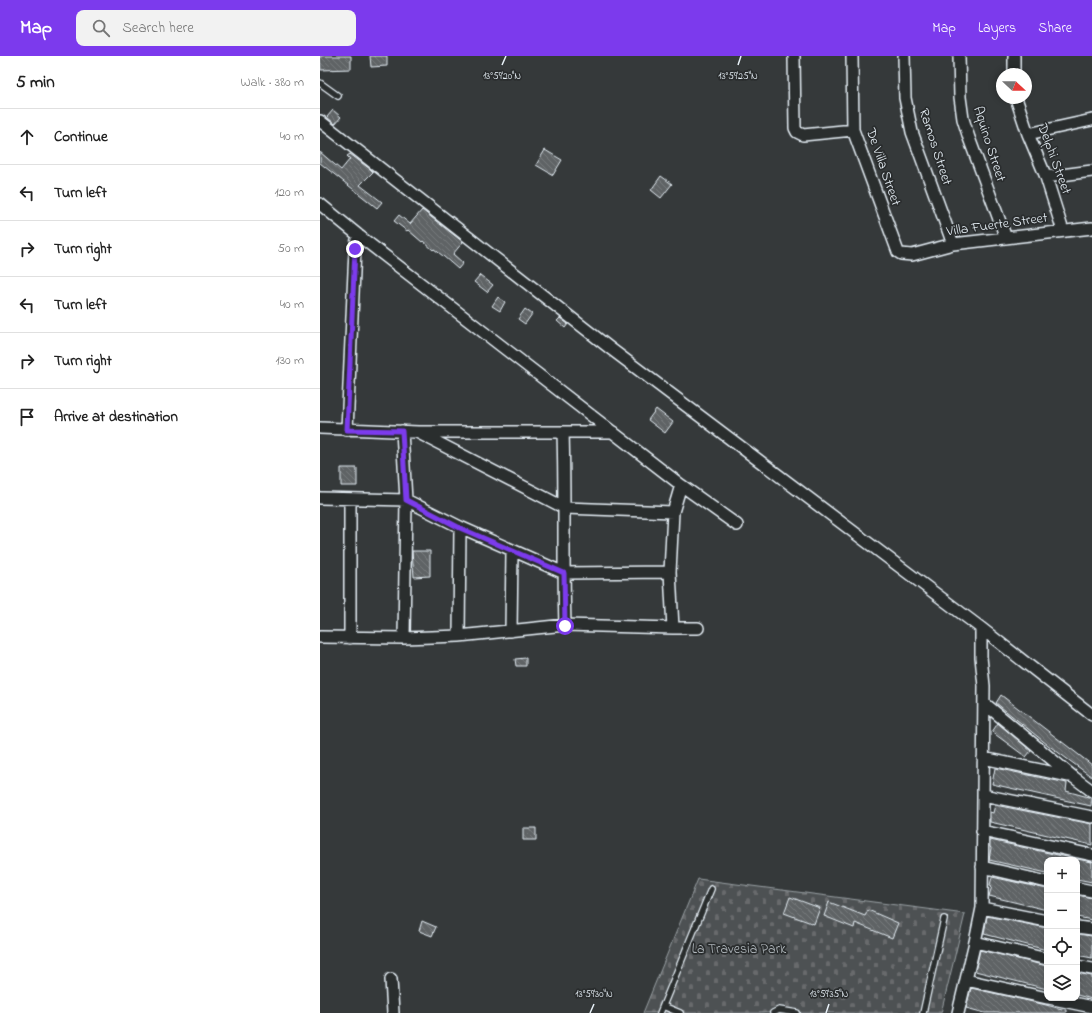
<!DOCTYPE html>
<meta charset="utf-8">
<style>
:root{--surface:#fff;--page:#f2f2f2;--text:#222;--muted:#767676;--line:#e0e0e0;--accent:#7c3aed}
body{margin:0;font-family:"Indie Flower",sans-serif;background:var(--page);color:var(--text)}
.controls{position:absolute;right:12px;bottom:12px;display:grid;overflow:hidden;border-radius:8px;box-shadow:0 2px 6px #0003}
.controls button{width:36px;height:36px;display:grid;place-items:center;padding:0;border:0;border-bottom:1px solid var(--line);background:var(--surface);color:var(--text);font:20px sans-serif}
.compass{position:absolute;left:676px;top:12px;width:36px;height:36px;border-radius:50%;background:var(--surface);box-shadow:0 2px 6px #0003;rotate:112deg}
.stop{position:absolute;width:12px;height:12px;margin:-9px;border:3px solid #7c3aed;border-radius:50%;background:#fff}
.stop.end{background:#7c3aed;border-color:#fff;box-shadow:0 1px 4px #0008}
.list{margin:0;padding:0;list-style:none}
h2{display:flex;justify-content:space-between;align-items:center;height:52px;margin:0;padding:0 16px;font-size:17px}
h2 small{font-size:13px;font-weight:400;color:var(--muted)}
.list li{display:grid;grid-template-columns:26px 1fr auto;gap:12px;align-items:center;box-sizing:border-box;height:56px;padding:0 16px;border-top:1px solid var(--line)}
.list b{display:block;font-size:15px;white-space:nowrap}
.list em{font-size:13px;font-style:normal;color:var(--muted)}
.icon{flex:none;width:22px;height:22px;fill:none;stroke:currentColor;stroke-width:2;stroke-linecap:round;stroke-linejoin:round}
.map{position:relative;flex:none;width:772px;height:957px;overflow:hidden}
header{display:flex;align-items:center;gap:24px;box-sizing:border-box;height:56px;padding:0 20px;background:var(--accent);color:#fff}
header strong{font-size:19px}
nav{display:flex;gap:22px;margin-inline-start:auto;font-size:14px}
.search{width:280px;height:36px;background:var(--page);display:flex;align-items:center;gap:10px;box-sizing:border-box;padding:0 14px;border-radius:8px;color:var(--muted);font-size:15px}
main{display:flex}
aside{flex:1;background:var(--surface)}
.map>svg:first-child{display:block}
.cemetery{fill:url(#cemetery-stones);stroke:#9aa1a5}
.building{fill:url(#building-back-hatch);stroke:#e8f1f8}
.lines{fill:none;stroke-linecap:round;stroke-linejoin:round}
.service-casing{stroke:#e8f1f8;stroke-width:8}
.minor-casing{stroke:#e8f1f8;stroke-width:14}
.service{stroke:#2a2d2e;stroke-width:5.5}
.minor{stroke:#2a2d2e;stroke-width:11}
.route{stroke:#7c3aed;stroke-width:5}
.ticks{fill:none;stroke:#e8f1f8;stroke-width:1.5}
.labels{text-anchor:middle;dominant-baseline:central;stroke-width:3.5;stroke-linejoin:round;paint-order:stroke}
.street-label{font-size:14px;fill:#e8f1f8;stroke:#2a2d2e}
.park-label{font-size:14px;fill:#b2b9be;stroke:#2a2d2e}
.ticks-label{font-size:10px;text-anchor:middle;fill:#e8f1f8;stroke:#2a2d2e;stroke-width:3.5;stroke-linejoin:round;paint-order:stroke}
</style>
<header>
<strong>Map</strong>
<div class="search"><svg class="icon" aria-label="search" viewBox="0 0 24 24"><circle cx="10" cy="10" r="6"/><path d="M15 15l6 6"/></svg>Search here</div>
<nav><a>Map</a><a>Layers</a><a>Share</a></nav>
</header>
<main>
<aside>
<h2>5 min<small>Walk · 380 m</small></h2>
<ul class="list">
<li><svg class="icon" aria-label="ahead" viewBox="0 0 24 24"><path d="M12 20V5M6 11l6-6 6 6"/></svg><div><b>Continue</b></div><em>40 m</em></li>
<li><svg class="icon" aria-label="left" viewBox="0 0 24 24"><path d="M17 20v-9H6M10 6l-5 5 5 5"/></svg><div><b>Turn left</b></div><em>120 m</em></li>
<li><svg class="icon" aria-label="right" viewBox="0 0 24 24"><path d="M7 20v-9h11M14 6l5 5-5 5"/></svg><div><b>Turn right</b></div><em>50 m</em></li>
<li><svg class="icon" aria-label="left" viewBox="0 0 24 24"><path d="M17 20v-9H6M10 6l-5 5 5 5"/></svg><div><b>Turn left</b></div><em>40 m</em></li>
<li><svg class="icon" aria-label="right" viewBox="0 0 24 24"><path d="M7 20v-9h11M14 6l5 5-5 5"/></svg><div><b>Turn right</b></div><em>130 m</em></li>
<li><svg class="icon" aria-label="arrive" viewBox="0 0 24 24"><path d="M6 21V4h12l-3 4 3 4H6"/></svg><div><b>Arrive at destination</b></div></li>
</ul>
</aside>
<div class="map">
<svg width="772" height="957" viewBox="0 0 772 957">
<defs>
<pattern id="cemetery-stones" width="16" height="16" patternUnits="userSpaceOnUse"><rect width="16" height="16" fill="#4d5152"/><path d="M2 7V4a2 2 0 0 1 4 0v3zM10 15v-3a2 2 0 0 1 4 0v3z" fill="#676a6c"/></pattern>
<pattern id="building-back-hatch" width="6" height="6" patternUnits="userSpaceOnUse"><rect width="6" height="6" fill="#5f6365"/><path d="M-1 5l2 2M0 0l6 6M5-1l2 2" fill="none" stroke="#767a7c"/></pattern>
</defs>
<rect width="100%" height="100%" fill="#35393a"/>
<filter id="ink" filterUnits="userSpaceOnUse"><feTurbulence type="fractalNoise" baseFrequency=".025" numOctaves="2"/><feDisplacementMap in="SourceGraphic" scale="8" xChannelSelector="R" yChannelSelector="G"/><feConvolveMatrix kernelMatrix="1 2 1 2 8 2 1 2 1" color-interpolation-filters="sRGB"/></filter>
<g filter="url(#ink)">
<path class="cemetery" d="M378,823L645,858L621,957H323Z"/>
<path class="building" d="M0,0H31V13L1,14Z
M50,0H67V10L51,11Z
M13,54L21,61L15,68L7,61Z
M225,94L242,104L233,119L216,109Z
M0,96L21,114L30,103L27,100L30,98L50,113L53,116L40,129L62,146L57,152L0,107Z
M341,120L352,128L341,142L331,134Z
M102,154L143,186L133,198L143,207L138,213L123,200L114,193L113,194L103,185L102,186L88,174L87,175L74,165L79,159L90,168Z
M160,219L173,229L167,236L154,226Z
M178,241L185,246L180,255L172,250Z
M205,253L212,258L205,268L198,263Z
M240,262L248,268L245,272L237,265Z
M336,353L353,366L345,377L328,364Z
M21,412H37V430H21Z
M92,495H110V520L94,521Z
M206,602V610H196L195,603Z
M681,639L772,709V721L728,689L676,647Z
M678,667L711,695L706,701L672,676Z
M675,712L747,727L746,735L772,742L771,750L672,728Z
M675,749L772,768V789L670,766V756L673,757Z
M203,772H216V784H203Z
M670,784L756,803V804H727V817L669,804L671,792L670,791Z
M757,803L772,806V826L757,823Z
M672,821L727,833V854L669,840L672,830L670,829Z
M757,839L772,842V864L757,861Z
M470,841L500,852L494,868L464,857Z
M509,846L545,860L548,854L578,867L572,882L535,867L534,872L504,860Z
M667,860L727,872V894L664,878Z
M102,865L116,871L112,880L99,875Z
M757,878L772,880V902L757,899Z
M660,894L727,910V933L655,915Z
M757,917L772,920V943L757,939Z
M651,932L722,948L746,954V957H665L646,952Z"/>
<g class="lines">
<g class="service-casing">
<path id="service" d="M0,27L18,40
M343,950L360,957
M340,957L391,833
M453,957L459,954L477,957
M603,957L624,863"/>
</g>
<g class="minor-casing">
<path id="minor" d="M474,0L475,72L477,76L483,79L533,74
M532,0L533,74L578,196L581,198L592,199L633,188L772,172
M584,0L585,42L592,76L633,188
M639,0L640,41L643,63L649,82L686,182
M694,18V0
M696,42L708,78L726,121L743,175
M0,65L291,293L661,572L772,659
M708,78L772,64
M726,121L772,115
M0,148L38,179L361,429L417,469
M0,372L98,376H293
M27,374L35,193L38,179
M82,375L86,444L84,582
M243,376C245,441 243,505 245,569
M99,377L245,452L353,456
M0,442L86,444L140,471L244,517L350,516
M30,443V582
M353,572L350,516L353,456L361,429
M191,575L192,495
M139,580L140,471
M0,581L84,582L139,580L245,569L353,572H378
M664,647L752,720L772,735
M663,702L749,720
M663,739L772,761
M662,775L772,799
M662,811L727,826
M757,832L772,835
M662,852L727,865
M757,871L772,873
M655,886L727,903
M757,910L772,913
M71,923L73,957
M646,924L727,942
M729,942L772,951
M638,957L655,886L662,852L664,630L661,601V572"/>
</g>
<use href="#service" class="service"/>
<use href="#minor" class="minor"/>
</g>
</g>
<g class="lines" filter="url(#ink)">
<path class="route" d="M35,193L27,374L82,375L86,444L140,472L244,517L245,570"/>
</g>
<path class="ticks" d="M182,9L186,0M418,9L421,0M270,957L274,948M506,957L509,948"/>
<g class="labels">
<g class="street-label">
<text transform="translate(669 88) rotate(72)">Aquino Street</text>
<text transform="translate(615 91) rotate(72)">Ramos Street</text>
<text transform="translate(734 103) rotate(70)">Delphi Street</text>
<text transform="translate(563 111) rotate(71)">De Villa Street</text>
<text transform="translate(677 169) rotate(-8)">Villa Fuerte Street</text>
</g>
<g class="park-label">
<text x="419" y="893">La Travesia Park</text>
</g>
</g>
<g class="ticks-label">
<text x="418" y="23">13°59'25"N</text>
<text x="182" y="23">13°59'20"N</text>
<text x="274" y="941">13°59'30"N</text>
<text x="509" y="941">13°59'35"N</text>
</g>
</svg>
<div class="controls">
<button>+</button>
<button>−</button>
<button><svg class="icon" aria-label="locate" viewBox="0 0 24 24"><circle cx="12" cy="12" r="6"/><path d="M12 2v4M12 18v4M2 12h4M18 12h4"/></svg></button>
<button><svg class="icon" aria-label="layers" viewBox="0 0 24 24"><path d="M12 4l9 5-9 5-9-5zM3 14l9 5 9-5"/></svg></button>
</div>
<svg class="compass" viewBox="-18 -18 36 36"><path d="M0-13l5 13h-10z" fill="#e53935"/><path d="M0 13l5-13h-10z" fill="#767676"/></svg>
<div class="stop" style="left:245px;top:570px"></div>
<div class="stop end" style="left:35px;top:193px"></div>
</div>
</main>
